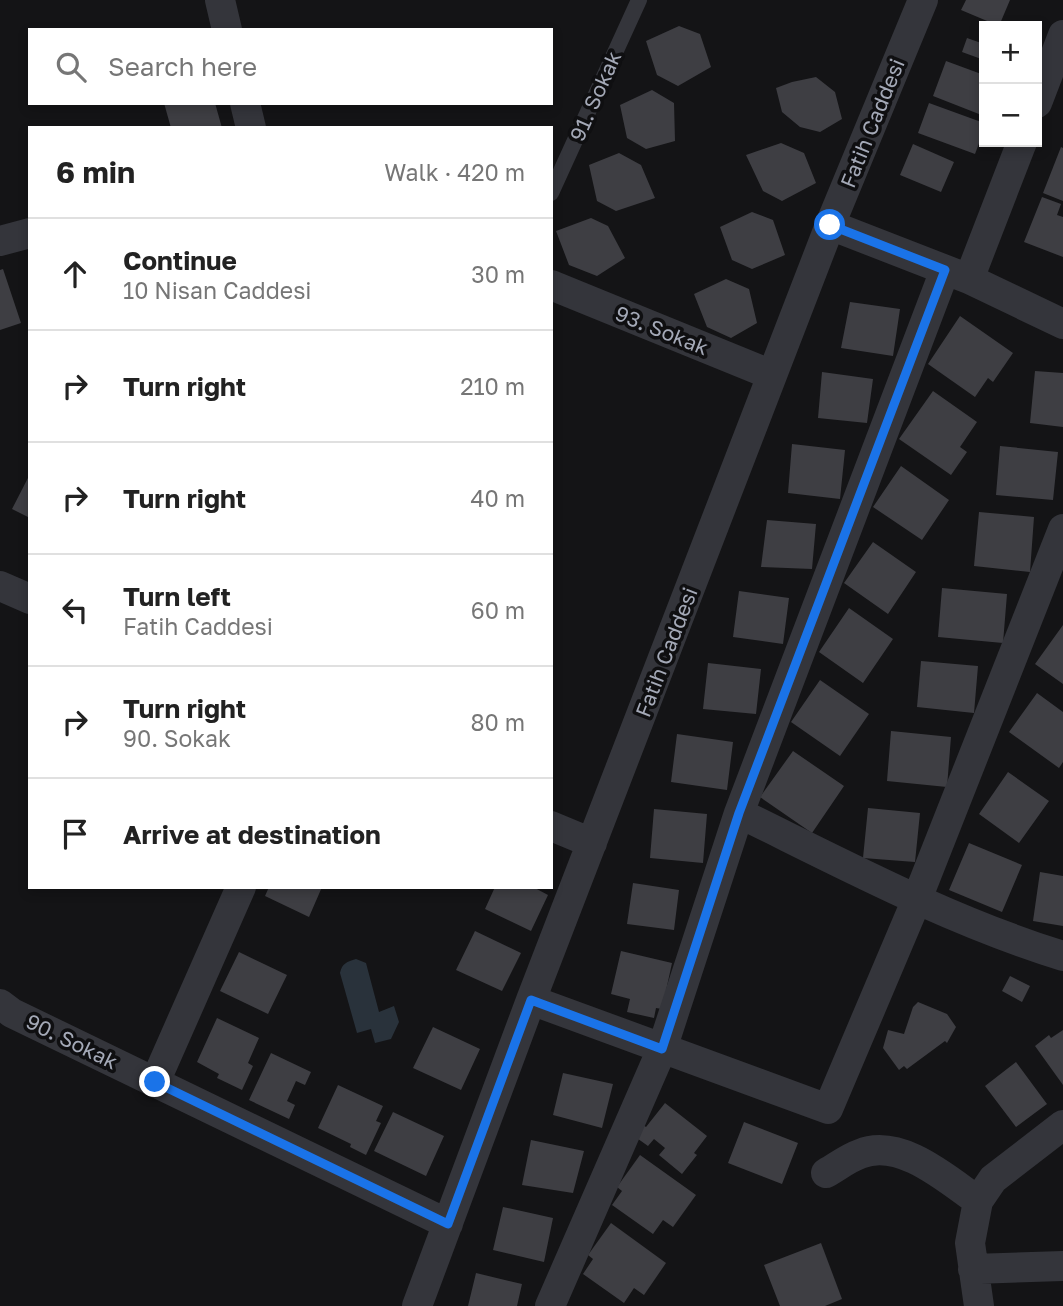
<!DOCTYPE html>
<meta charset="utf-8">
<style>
:root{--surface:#fff;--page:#f2f2f2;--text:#222;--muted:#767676;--line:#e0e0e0}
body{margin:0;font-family:"Golos Text",sans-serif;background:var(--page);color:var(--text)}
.controls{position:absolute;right:21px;top:21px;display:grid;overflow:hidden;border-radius:0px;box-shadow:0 4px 10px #0003}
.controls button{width:63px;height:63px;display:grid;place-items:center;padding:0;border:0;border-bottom:2px solid var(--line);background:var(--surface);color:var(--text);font:35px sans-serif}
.stop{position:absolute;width:21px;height:21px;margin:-16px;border:5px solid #1a73e8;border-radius:50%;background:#fff}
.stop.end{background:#1a73e8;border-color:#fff;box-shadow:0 2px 7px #0008}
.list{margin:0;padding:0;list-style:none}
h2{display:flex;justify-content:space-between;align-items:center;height:91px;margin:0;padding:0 28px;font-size:30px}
h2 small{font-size:23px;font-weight:400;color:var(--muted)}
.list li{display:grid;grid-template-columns:46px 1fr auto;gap:21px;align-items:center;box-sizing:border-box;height:112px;padding:0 28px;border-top:2px solid var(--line)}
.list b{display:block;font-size:26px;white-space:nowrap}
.list p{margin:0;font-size:23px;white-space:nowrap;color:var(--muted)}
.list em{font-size:23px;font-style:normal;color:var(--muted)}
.icon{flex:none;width:38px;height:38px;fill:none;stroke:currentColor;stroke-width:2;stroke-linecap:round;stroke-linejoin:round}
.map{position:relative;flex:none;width:1063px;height:1306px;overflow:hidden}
.search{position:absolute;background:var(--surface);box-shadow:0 4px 10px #0003;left:28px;top:28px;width:525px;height:77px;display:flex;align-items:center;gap:18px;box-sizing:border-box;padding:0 24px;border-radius:0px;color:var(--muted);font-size:26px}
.panel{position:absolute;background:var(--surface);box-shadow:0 4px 10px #0003;left:28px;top:126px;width:525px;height:763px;border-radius:0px}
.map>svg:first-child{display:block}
.water{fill:#29323b}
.building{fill:#3e3e43}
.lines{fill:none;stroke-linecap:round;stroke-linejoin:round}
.lane{stroke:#34353b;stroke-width:16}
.street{stroke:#34353b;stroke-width:30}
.route{stroke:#1a73e8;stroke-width:9}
.labels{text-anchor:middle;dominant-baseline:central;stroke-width:7;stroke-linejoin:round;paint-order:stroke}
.street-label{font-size:21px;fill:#a4a9b7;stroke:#0f0f11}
</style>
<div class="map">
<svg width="1063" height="1306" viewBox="0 0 1063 1306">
<rect width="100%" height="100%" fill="#141416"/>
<path class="water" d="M356,959L366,963L379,1012L394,1006L399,1022L391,1039L375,1043L371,1029L357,1033L340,973C342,963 347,962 356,959Z"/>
<path class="building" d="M966,0H1010L999,26L961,10Z
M679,26L700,34L711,67L678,86L657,75L646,41Z
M967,38L984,44V60L962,52Z
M946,61L984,75V116L933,96Z
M816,77L835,92L842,119L820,132L800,127L782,112L776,88L792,82Z
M652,90L674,103L675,141L646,149L627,138L620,105Z
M164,103H215L222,128H171Z
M929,103L984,123V130L975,154L918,133Z
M781,143L804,153L816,183L782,201L763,191L746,155Z
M913,144L954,162L941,192L900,175Z
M1061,147L1063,148V201L1043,193Z
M619,153L641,165L655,198L616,211L597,201L589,165Z
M1042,197L1061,204L1057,215L1063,217V257L1024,242Z
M752,212L773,220L785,255L752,269L732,260L720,227Z
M591,218L608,226L625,258L597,276L569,265L556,231Z
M3,269L21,323L0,330V270Z
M726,279L749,289L757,323L731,338L707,327L694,294Z
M850,302L900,309L893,356L841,348Z
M960,316L1013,353L993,382L988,378L975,397L928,364Z
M1035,371L1063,373V427L1030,423Z
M822,372L873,379L867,423L818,418Z
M933,391L977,422L960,447L967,452L951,475L899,439Z
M792,444L845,450L840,499L788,493Z
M1000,446L1058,452L1053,500L996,495Z
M901,466L949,500L922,540L873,507Z
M30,474V518L12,509Z
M979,512L1034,517L1030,572L974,566Z
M767,520L816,524L812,569L761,567Z
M873,542L916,572L888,614L844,583Z
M942,588L1007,594L1003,643L938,637Z
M739,591L789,598L783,644L733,637Z
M849,608L893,639L863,683L819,652Z
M1063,625V684L1035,664Z
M921,661L978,666L974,713L917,707Z
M708,663L761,669L756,714L703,709Z
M820,680L869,714L840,756L791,722Z
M1037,693L1063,712V762L1059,768L1009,732Z
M891,731L951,737L947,787L887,781Z
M677,734L733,742L727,790L671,782Z
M793,751L844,786L812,833L760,797Z
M1008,772L1049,801L1019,843L979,814Z
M868,808L920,813L915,862L863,858Z
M654,809L707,814L703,863L650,858Z
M969,843L1022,865L1002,912L949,890Z
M1040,872L1063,876V926L1033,921Z
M633,883L679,890L674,930L627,924Z
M269,887H322L309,917L265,896Z
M495,887H533L548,895L531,931L485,909Z
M475,931L521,953L502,991L456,970Z
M621,951L672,963L662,1009L656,1008L654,1018L627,1012L630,999L611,994Z
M239,952L287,975L268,1014L220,991Z
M1010,976L1030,986L1022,1002L1002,991Z
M918,1002L947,1014L956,1027L947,1043L945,1041L907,1069L904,1066L899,1070L883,1048L888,1030L904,1034L913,1007Z
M217,1018L259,1038L248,1063L253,1066L242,1090L217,1078L219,1074L197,1062Z
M433,1027L480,1049L461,1090L413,1068Z
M1063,1030V1085L1035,1046L1049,1035L1051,1038Z
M271,1053L311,1072L305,1085L296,1081L287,1101L295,1105L289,1119L249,1100Z
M1016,1062L1047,1104L1016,1127L985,1086Z
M563,1073L613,1084L602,1128L553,1115Z
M338,1085L383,1106L376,1121L381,1123L366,1155L350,1147L351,1144L318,1128Z
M665,1103L707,1136L694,1153L697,1155L682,1174L659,1155L665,1148L654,1139L648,1146L634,1136L643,1125L646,1127Z
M393,1112L444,1136L426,1176L374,1151Z
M744,1122L798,1143L782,1184L728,1163Z
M531,1140L584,1151L573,1193L522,1185Z
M640,1155L696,1195L673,1227L663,1220L653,1234L612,1205L622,1191L617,1187Z
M503,1207L553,1218L544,1262L493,1250Z
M611,1223L666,1263L644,1295L634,1288L624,1303L583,1274L593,1259L588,1255Z
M821,1243L842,1299L825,1306H780L764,1265Z
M476,1273L522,1284L517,1306H468Z"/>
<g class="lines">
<path class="lane" d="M551,193L639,0"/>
<path class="street" d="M220,0L227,30
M245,103L251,128
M1037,103L1063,35
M830,225L969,279L1063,324
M0,241L30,233
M969,279L1022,142
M551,285L772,375
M0,586L30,599
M739,813C845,865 950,921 1063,956
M551,826L592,843
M531,1000L828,1109L917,899L1063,529
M0,1004L12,1013L448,1224
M155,1082L241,887
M826,1173C837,1167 848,1158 860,1154C900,1137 948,1180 978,1201
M973,1269L1063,1266
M417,1306L531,1000L830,225L923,0
M550,1306L662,1049L739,813L945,270
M979,1306L970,1243L978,1201L993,1179L1063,1125"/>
</g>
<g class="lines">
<path class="route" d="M155,1082L448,1224L531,1000L662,1049L739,813L945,270L830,225"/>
</g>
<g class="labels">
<g class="street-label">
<text transform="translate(595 96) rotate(-66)">91. Sokak</text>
<text transform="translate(872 123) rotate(-68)">Fatih Caddesi</text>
<text transform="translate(662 330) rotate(22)">93. Sokak</text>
<text transform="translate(666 652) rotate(-69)">Fatih Caddesi</text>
<text transform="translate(72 1041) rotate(26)">90. Sokak</text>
</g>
</g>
</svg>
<div class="controls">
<button>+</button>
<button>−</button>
</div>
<div class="stop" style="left:830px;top:225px"></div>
<div class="stop end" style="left:155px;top:1082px"></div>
<div class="search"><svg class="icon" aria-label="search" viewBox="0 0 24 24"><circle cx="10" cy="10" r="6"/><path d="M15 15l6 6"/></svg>Search here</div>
<section class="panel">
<h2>6 min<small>Walk · 420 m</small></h2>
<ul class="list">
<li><svg class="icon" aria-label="ahead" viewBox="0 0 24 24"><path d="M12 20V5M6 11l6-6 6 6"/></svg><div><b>Continue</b><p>10 Nisan Caddesi</p></div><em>30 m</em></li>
<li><svg class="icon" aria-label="right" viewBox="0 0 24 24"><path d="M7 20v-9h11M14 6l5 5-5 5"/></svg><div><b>Turn right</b></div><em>210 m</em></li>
<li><svg class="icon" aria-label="right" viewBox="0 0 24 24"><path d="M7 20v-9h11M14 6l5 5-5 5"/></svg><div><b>Turn right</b></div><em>40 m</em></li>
<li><svg class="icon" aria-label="left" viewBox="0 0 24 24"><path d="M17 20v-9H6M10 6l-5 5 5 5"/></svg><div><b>Turn left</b><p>Fatih Caddesi</p></div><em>60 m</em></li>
<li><svg class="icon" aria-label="right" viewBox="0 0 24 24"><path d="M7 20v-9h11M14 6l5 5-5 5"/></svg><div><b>Turn right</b><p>90. Sokak</p></div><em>80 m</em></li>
<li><svg class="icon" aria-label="arrive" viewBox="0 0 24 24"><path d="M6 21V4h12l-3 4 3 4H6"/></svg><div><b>Arrive at destination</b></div></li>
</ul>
</section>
</div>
